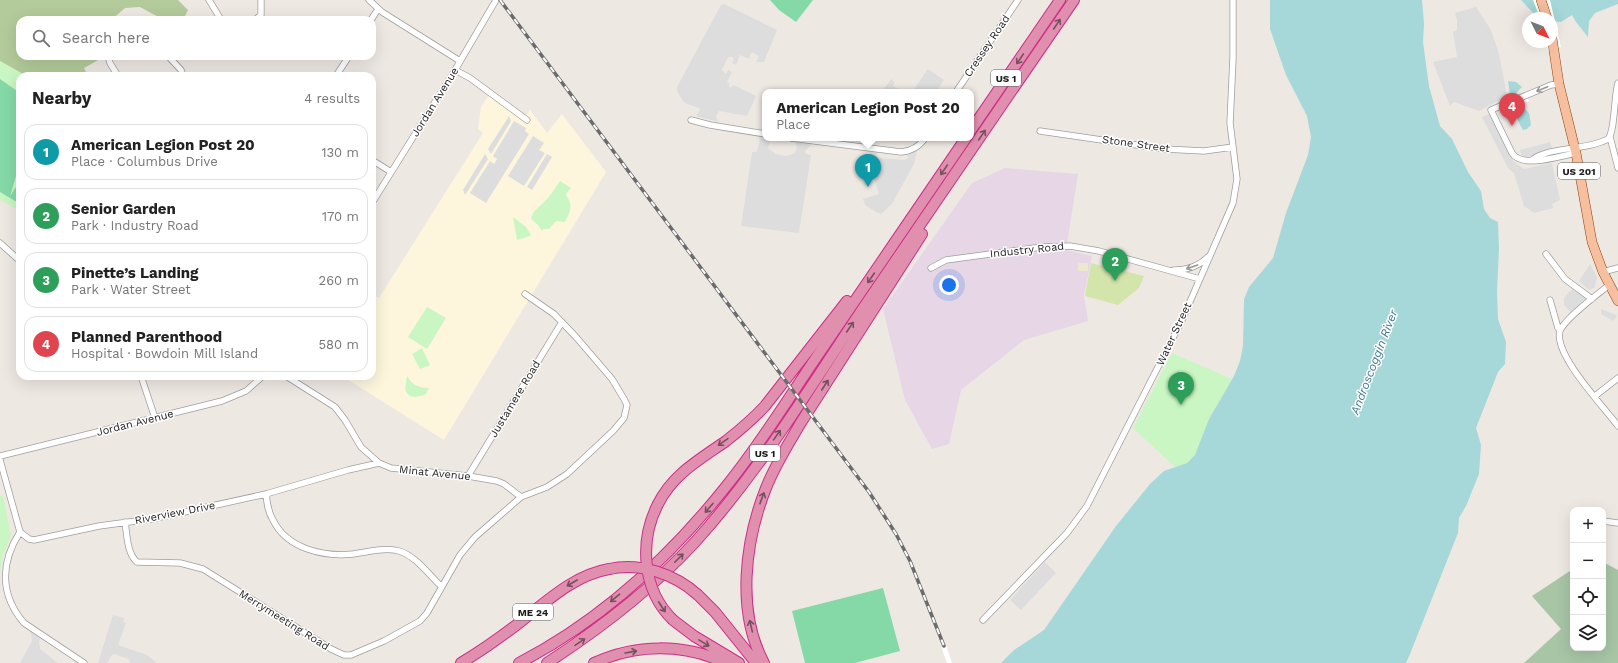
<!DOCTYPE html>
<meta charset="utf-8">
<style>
:root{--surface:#fff;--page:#f6f6f6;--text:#222;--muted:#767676;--line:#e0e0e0;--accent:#2563eb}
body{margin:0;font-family:"Work Sans",sans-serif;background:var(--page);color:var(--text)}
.controls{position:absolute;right:12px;bottom:12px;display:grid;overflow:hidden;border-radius:8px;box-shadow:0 4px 16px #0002}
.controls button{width:36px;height:36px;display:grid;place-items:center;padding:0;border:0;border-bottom:1px solid var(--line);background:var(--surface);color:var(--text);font:20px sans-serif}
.compass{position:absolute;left:1522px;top:12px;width:36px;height:36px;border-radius:50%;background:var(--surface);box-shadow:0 4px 16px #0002;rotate:132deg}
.you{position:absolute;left:949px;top:285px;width:14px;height:14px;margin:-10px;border:3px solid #fff;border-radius:50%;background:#1a73e8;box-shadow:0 0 0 6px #1a73e833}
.badge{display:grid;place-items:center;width:26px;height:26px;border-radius:50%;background:var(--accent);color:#fff;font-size:13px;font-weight:700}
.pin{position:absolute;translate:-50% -33px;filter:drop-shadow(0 1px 2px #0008)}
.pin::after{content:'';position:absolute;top:21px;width:14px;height:12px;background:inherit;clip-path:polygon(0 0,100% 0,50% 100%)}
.popup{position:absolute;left:762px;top:89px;width:212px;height:52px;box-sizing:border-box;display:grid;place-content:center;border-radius:8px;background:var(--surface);filter:drop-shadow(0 1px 3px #0005);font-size:13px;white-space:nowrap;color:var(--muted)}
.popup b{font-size:15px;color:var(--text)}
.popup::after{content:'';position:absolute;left:50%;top:100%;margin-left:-8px;border:8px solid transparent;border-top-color:var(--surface)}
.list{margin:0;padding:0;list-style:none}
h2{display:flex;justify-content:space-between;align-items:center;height:52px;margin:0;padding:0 16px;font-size:17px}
h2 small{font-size:13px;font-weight:400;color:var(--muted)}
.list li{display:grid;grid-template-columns:26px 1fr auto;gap:12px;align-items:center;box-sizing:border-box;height:56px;margin:0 8px 8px;padding:0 8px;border:1px solid var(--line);border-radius:12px}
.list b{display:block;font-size:15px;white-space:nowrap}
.list p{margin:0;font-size:13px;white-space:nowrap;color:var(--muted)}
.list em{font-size:13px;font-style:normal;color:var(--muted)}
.icon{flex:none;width:22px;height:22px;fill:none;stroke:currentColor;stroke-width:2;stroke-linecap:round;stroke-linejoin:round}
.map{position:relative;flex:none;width:1618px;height:663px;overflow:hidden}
.search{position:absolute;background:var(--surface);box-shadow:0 4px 16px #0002;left:16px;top:16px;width:360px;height:44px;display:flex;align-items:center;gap:10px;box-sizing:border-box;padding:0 14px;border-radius:12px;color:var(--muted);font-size:15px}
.panel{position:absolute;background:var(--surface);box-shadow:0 4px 16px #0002;left:16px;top:72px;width:360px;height:308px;border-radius:12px}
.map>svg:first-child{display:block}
.industrial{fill:#e6d6e6}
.education{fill:#fdf6dd}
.farmland{fill:#ece8cf}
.grass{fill:#d4e5ac}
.forest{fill:#b3cb9a}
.cemetery{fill:#a8c5a6}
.park{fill:#c9f6c2}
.pitch{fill:#85d9a7}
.parking{fill:#ddd}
.water{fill:#a6d8d9}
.pier{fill:#fff}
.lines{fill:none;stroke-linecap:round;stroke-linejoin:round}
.minor-casing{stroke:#9e9e9e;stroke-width:7}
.primary-casing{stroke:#8d4609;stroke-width:10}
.motorway-casing{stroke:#ce2e86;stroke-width:12}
.minor{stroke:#fff;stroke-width:5.5}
.primary{stroke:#f6bfa0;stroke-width:9}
.motorway{stroke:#e18faf;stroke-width:10}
.rail-casing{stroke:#6b6b6b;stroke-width:3.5}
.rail{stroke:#fff;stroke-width:2;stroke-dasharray:6;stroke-linecap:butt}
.motorway-bridge-casing{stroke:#ce2e86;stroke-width:12;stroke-linecap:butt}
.motorway-bridge{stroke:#e18faf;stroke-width:10}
.oneway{stroke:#75505f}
.oneway2{stroke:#999}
.labels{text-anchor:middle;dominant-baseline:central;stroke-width:3;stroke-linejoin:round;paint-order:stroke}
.shield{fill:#fff;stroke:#616161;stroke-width:1}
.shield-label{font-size:10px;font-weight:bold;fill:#1d1d1d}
.street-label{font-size:11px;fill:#1d1d1d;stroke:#fff}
.water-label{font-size:12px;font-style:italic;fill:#467a90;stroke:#fff}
</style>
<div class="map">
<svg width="1618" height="663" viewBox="0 0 1618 663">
<rect width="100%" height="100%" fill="#eee8e3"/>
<path class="industrial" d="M1005,168L1078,174L1066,250L1092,256L1084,296L1088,321L1024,340L961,390L949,444L932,449L905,400L883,309L972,183Z"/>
<path class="education" d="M489,95L524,118L530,110L547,133L562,114L606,172L444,440L342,376H372V294L379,298L483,133L478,129L481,107Z"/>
<path class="farmland" d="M1078,263H1088V271H1078Z"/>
<path class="grass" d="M1091,263L1144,276L1139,288L1118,305L1085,296Z"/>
<path class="forest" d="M0,0H178L188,10L183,20H164L140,7L125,8L111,20H20V56H101L100,59L84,68L88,76H20L0,66Z"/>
<path class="cemetery" d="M1603,562L1618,570V663H1524L1561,629L1532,596L1573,569V648H1603Z"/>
<path class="park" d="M0,61L27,76H20V211L0,200Z
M560,181L571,188L566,194V196C574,204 570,212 565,222L556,221L549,229H543L542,231L538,225L531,219C534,208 537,210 544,202C550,196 555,188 560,181Z
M513,217L526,227L531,235L530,236L517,240Z
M427,307L446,318L427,349L408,337Z
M422,348L430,365L420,369L412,354Z
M1172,353L1232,379L1209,419L1196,455L1187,463L1175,467L1133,428Z
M407,376C412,385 419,388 429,388L426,394C417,398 408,399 405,389Z
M3,495L11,535L3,555L0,571V496Z"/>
<path class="pitch" d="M770,0H813L796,22L779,10Z
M0,79L20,93V163L10,196L20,181V204L0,192Z
M883,588L900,651L855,663H805L792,611Z"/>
<path class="parking" d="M724,4L777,30L764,62H756L759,56L752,52L751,53L749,59L740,55L736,65L732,63L734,59L732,57H729L727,59L722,70L726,74L728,70L732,72L727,82L729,83V86L731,88L733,85L756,96L747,116L719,111L716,116L718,122L696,116L700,110L699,108L687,104L683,101L677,91V87L721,5Z
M1476,7L1491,30L1499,54L1507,96L1479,111L1454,102L1450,106L1433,62L1457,57L1453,32L1457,30V20L1455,13Z
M928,69L944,80L936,92H912Z
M891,79L895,82L893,86L903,92H882Z
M1492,113L1513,161L1524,169L1552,163L1560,200L1552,204L1553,208L1534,213L1524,206L1514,173L1508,168L1482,117Z
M509,116L511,121L491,154L488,149Z
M514,121L526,128L525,131L529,134L486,203L470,193L490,161L494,164L497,159L493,156Z
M533,136L544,143L539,150L545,153L524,186L508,176Z
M759,137L771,139L768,148L776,154L786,156L795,153L797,147L795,142L812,144L805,151L806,154L811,155L799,233L741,226L752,152H756L757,150L760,140Z
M1550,142L1553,150L1522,158L1520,150Z
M870,151L878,152L876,156L879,158L905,160L908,158L907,154L917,151L914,164L892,204L881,214L876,212L865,205L863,199L879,194L874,179L877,178L876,174L873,175L869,164Z
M485,154L488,159L465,195L463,190Z
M547,154L552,157L532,190L527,187Z
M1590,264L1597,277L1595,287L1589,290L1579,281Z
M1572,289L1586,298L1571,313L1564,305V298Z
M1601,309L1616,315L1617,317L1613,321L1601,314Z
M1045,562L1056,573L1021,610L1010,600Z
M113,615L124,618L123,622L126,623L118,645L147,655L157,663H130L129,659L114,654L112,655L107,663H98Z
M30,631L40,639L39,642L40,649L58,663H20L32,641Z"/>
<path class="water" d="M1270,0H1422L1424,24L1423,42L1429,86L1440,126L1452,139L1468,172L1481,191L1484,209L1490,218L1498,222L1499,249L1497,292L1498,319L1506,342L1505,364L1498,372L1476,428L1481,445L1479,474L1466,506L1459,518L1458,533L1410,654L1406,663H1001L1014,650L1044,630L1116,526L1150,484L1164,471L1187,463L1195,455L1209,419L1234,376L1240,361L1243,346L1244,299L1249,287L1273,258L1286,213L1308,155L1311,137L1307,116L1286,75L1270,29Z
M1521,0H1618V4L1595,13L1589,21L1588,37L1576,22L1572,15L1561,22L1552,21V18H1538Z
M1508,81L1516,82L1522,87L1516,93L1523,107L1529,113L1531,125L1527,129L1523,130C1514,116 1510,97 1508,81Z"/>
<path class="pier" d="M1533,0H1550L1561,47L1548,51L1546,42H1552V18H1540Z
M1525,92L1529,101L1511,108L1507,99Z
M782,372L815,417L812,420L778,374Z
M946,645L952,663H947L943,652L942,647Z"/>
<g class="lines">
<g class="minor-casing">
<path id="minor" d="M209,0L220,18L223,20
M369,0L382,12L460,61
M255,20L261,15V0
M371,20L378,9
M108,56L110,63L118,76
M168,56L181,70L183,76
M455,70L470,78L527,120
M336,76L349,56
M1559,84L1551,85L1491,110L1512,153C1522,169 1560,156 1576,153
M956,92L1018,0
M691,120L710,125L765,134
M1040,131L1164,149L1204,151L1233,147
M1610,137L1618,168
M791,138L901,152C912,151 919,147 925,138
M372,160L391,172
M1532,160C1550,146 1586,151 1608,139C1615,132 1614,96 1618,83
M372,203L455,70L496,0
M0,243L20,261
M1546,254L1565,279L1592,299
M931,268L946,260L1042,247L1070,246L1099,251L1200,279
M1174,270C1188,270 1199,266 1208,257
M1603,272L1618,268
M1609,285C1598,294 1564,319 1560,331C1553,354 1604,407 1618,426
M1550,300L1558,328L1560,330
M141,376L155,418
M286,376L335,407L345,420L361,447L379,463L391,468L468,476L497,481L504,484L521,497
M1595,396L1618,378
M0,456L222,401L246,391L263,376
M0,460L20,532L29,539L34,540L99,526L151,519L189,511L266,494L348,470L379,463
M468,476L562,322
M266,494C267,503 268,512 273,520C287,549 324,557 353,554C368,552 385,547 399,551C416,556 429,575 441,586
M1603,521L1618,523
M125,522C127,534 127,554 137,562L180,563L203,569L331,649L344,655H351L384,641L420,621L427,613L460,555L475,537L521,497L547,487L567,474L613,431L624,418L627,405L624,399L612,379L576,337L554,314L525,294
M20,532C0,563 0,595 24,623L84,663
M983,620L1067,533L1087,506L1182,320L1233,203L1237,179L1230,123L1233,58V0"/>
</g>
<g class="primary-casing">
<path id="primary" d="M1541,0L1547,18
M1552,38L1559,84L1576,153L1592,242L1603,272L1618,301"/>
</g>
<g class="motorway-casing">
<path id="motorway" d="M971,130L1060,0
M658,504C673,474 699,460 726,441C740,430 753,419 765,406L847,301
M698,595L715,612L756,663
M673,620L694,636L739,663
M461,663C481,651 501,637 519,623C546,602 574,575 609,569
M519,663C600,621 671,556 728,484C762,442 791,394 822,349C870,279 918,208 966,138
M547,663C601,628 652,589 696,541C762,468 813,382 868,301C937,200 1005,100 1074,0
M594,663C635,644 684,643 725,663
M764,663C736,611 745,541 766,488C775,465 788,445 800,424L922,234"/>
</g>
<use href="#minor" class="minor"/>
<use href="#primary" class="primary"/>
<use href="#motorway" class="motorway"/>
<g class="rail-casing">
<path id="rail" d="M500,0L869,492L896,534L910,561L944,646"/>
</g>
<use href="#rail" class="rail"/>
<g class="motorway-bridge-casing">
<path id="motorway-bridge" d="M658,504C639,541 642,590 673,620
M609,569C640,562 675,574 698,595"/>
</g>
<use href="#motorway-bridge" class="motorway-bridge"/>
</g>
<defs><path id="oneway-shaft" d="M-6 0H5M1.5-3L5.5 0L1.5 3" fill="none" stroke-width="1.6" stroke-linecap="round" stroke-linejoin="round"/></defs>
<g class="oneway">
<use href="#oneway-shaft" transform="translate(1057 24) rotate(-56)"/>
<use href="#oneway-shaft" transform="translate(1020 59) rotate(124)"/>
<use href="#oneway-shaft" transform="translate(982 135) rotate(-56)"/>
<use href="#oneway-shaft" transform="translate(944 170) rotate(124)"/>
<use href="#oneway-shaft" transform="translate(871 278) rotate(124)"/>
<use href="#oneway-shaft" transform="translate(850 327) rotate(-56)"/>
<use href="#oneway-shaft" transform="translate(825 385) rotate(-57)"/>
<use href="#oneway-shaft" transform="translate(777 435) rotate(-55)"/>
<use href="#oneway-shaft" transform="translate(723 442) rotate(145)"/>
<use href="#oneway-shaft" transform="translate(762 498) rotate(-70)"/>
<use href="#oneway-shaft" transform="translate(709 508) rotate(131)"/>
<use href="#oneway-shaft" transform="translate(679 558) rotate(-45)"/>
<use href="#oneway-shaft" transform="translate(572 583) rotate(150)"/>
<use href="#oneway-shaft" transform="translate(615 598) rotate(140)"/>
<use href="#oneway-shaft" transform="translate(662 607) rotate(57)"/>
<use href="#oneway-shaft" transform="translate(751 626) rotate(-103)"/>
<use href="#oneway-shaft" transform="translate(580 642) rotate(-34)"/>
<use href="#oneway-shaft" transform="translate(704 643) rotate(31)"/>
<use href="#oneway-shaft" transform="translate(631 652) rotate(-10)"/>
</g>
<g class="oneway2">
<use href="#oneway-shaft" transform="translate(1542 89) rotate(157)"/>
<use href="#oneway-shaft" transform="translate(1192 267) rotate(161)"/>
</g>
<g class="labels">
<g class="shield">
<rect x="991" y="70" width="30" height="16" rx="3"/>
<rect x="1558" y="163" width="42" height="16" rx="3"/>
<rect x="750" y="445" width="30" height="16" rx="3"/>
<rect x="513" y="604" width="40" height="16" rx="3"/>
</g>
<g class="shield-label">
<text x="1006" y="78">US 1</text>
<text x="1579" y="171">US 201</text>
<text x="765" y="453">US 1</text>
<text x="533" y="612">ME 24</text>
</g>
<g class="street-label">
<text transform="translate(987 46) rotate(-56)">Cressey Road</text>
<text transform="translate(435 102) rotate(-58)">Jordan Avenue</text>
<text transform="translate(1136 144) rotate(8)">Stone Street</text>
<text transform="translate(1027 250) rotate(-6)">Industry Road</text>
<text transform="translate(1174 334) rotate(-65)">Water Street</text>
<text transform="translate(515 399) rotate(-59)">Justamere Road</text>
<text transform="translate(135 423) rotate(-14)">Jordan Avenue</text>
<text transform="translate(435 473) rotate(6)">Minat Avenue</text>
<text transform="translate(175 513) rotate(-11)">Riverview Drive</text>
<text transform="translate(284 620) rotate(32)">Merrymeeting Road</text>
</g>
<g class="water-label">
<text transform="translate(1374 362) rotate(-69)">Androscoggin River</text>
</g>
</g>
</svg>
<div class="controls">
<button>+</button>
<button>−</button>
<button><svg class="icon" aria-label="locate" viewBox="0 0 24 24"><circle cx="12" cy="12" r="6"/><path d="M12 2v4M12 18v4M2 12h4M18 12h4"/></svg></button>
<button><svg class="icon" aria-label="layers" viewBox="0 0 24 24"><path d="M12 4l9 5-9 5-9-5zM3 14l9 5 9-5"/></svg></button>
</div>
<svg class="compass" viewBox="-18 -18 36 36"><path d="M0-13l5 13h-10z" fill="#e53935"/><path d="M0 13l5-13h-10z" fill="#767676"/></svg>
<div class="you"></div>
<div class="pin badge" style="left:868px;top:187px;background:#0f9aa8">1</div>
<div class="popup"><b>American Legion Post 20</b>Place</div>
<div class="pin badge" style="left:1115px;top:281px;background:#2e9e5b">2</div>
<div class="pin badge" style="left:1181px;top:405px;background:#2e9e5b">3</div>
<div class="pin badge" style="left:1512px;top:126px;background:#e0444e">4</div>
<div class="search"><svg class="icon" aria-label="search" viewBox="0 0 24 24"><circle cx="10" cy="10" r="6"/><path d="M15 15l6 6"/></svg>Search here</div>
<section class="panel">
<h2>Nearby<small>4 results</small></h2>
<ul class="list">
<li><span class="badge" style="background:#0f9aa8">1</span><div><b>American Legion Post 20</b><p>Place · Columbus Drive</p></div><em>130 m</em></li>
<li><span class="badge" style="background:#2e9e5b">2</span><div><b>Senior Garden</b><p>Park · Industry Road</p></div><em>170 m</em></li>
<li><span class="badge" style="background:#2e9e5b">3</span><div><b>Pinette’s Landing</b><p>Park · Water Street</p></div><em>260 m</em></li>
<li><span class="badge" style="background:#e0444e">4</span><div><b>Planned Parenthood</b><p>Hospital · Bowdoin Mill Island</p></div><em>580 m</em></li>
</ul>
</section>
</div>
